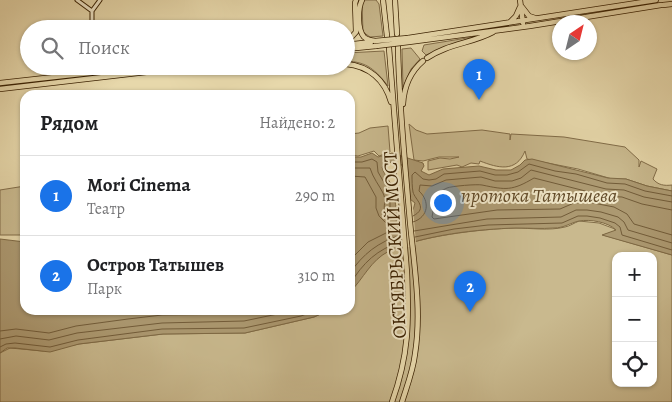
<!DOCTYPE html>
<html lang="ru">
<meta charset="utf-8">
<style>
:root{--surface:#fff;--page:#f6f6f6;--text:#202124;--muted:#757577;--line:#e0e0e0;--accent:#1a73e8}
body{margin:0;font-family:Alegreya,serif;background:var(--page);color:var(--text)}
.controls{position:absolute;right:15px;bottom:15px;display:grid;overflow:hidden;border-radius:10px;box-shadow:0 1px 4px #0004}
.controls button{width:45px;height:45px;display:grid;place-items:center;padding:0;border:0;border-bottom:1px solid var(--line);background:var(--surface);color:var(--text);font:25px sans-serif}
.compass{position:absolute;left:552px;top:15px;width:45px;height:45px;border-radius:50%;background:var(--surface);box-shadow:0 1px 4px #0004;rotate:35deg}
.you{position:absolute;left:442px;top:202px;width:18px;height:18px;margin:-12px;border:4px solid #fff;border-radius:50%;background:#1a73e8;box-shadow:0 0 0 8px #1a73e833}
.badge{display:grid;place-items:center;width:32px;height:32px;border-radius:50%;background:var(--accent);color:#fff;font-size:16px;font-weight:700}
.pin{position:absolute;translate:-50% -41px;filter:drop-shadow(0 1px 2px #0008)}
.pin::after{content:'';position:absolute;top:26px;width:18px;height:15px;background:inherit;clip-path:polygon(0 0,100% 0,50% 100%)}
.list{margin:0;padding:0;list-style:none}
h2{display:flex;justify-content:space-between;align-items:center;height:65px;margin:0;padding:0 20px;font-size:21px}
h2 small{font-size:16px;font-weight:400;color:var(--muted)}
.list li{display:grid;grid-template-columns:32px 1fr auto;gap:15px;align-items:center;box-sizing:border-box;height:80px;padding:0 20px;border-top:1px solid var(--line)}
.list b{display:block;font-size:19px;white-space:nowrap}
.list p{margin:0;font-size:16px;white-space:nowrap;color:var(--muted)}
.list em{font-size:16px;font-style:normal;color:var(--muted)}
.icon{flex:none;width:28px;height:28px;fill:none;stroke:currentColor;stroke-width:2;stroke-linecap:round;stroke-linejoin:round}
.map{position:relative;flex:none;width:672px;height:402px;overflow:hidden}
.search{position:absolute;background:var(--surface);box-shadow:0 1px 4px #0004;left:20px;top:20px;width:335px;height:55px;display:flex;align-items:center;gap:12px;box-sizing:border-box;padding:0 18px;border-radius:28px;color:var(--muted);font-size:19px}
.panel{position:absolute;background:var(--surface);box-shadow:0 1px 4px #0004;left:20px;top:90px;width:335px;height:225px;border-radius:15px}
.map>svg:first-child{display:block}
.green{fill:#c9b98e;stroke:#816c48;fill-rule:evenodd}
.water{fill:#ac9971;stroke:#7e6944;fill-rule:evenodd}
.pier{fill:#e7d8ab}
.lines{fill:none;stroke-linecap:round;stroke-linejoin:round}
.shore{stroke:#725c39;stroke-width:1}
.secondary-casing{stroke:#392001;stroke-width:5}
.primary-casing{stroke:#392001;stroke-width:6}
.secondary{stroke:#efe6c8;stroke-width:3}
.primary{stroke:#e7d8ab;stroke-width:4.5}
.primary-bridge-casing{stroke:#392001;stroke-width:6;stroke-linecap:butt}
.primary-bridge{stroke:#e7d8ab;stroke-width:4.5}
.labels{text-anchor:middle;dominant-baseline:central;stroke-width:4;stroke-linejoin:round;paint-order:stroke}
.street-label{font-size:19px;fill:#392001;stroke:#efe6c8}
.water-label{font-size:20px;font-style:italic;fill:#614a28;stroke:#efe6c8}
</style>
<div class="map">
<svg width="672" height="402" viewBox="0 0 672 402">
<rect width="100%" height="100%" fill="#e7d8ab"/>
<filter id="stains"><feTurbulence type="fractalNoise" baseFrequency=".004" numOctaves="4"/><feColorMatrix values="0 0 0 0 .2 0 0 0 0 .09 0 0 0 0 .02 0 0 0 .5 -.17"/></filter>
<radialGradient id="worn" r=".72"><stop offset=".6" stop-color="#630" stop-opacity="0"/><stop offset="1" stop-color="#630" stop-opacity=".3"/></radialGradient>
<path class="green" d="M365,0H376L379,4L383,36L370,37L363,32L362,4Z
M473,37L426,55L422,51L424,45Z
M411,48L420,59L411,69L403,87L402,49Z
M384,51L388,86C375,70 368,62 346,61V53Z
M409,124L416,130L427,134L482,130L510,134V140L511,134L564,137L625,147L639,160V167L641,161L657,169L653,179C658,185 664,186 672,185V191L647,186L626,179H612L578,169L527,159L525,151C516,173 498,168 480,161L479,164L471,163L462,167L457,165L428,170V161L440,158L450,159L459,157H439L423,161L414,160Z
M388,126L390,152L379,156L374,151L358,156L350,155V134L359,133L370,128Z
M25,186V235H0V190Z
M579,221L599,223L615,229V231L603,235L672,255V402H0V353L10,348L43,351L79,344L163,334L245,333L314,317L329,310H350C350,305 349,296 351,291C359,276 372,260 387,252C417,236 481,229 515,228C531,228 549,231 565,227C570,226 574,223 579,221ZM616,256H653V383H616Z"/>
<path class="water" d="M372,153L378,157L392,153L423,163L424,166L421,171L429,175L443,169L479,166L496,170H511L520,165L525,160L532,159L608,178L626,179L647,186L672,191V255L602,235L616,230C608,222 590,219 579,221C570,223 564,228 554,228C541,229 529,228 516,228C480,229 422,235 389,251C370,261 364,278 350,292V157H361ZM391,162L400,163L407,172L410,199L415,203L413,210L408,212L397,209C394,203 396,199 395,193C393,184 384,176 382,167Z
M0,239L25,242V310H329L314,317L245,333L163,334L79,344L50,352L15,348H7L0,353Z"/>
<path class="pier" d="M398,206L408,210L413,206L416,245L402,249Z"/>
<g class="lines">
<path class="shore" d="M350,162H362L372,159L377,162L378,172L390,193V208L394,213L399,215
M350,168H370C373,178 379,185 383,193C389,205 375,214 399,221
M350,176L365,177L376,197V208L379,216L391,228L390,231L368,242L350,260
M672,210L642,204L622,197L605,196L534,178C512,191 506,190 482,185C477,184 452,186 447,188C443,190 437,193 433,195L434,206L432,217L434,219L497,210L560,209L574,203L588,202L614,207L627,214L634,224L672,235
M413,216C429,208 415,200 413,192C412,187 412,180 412,175L415,172L423,179L429,180L436,179L444,174L480,171L495,175H507L518,172L529,164L555,171L576,174L607,183L625,184L645,191L672,196
M413,222C429,217 430,201 419,191L420,185L432,186L446,180L481,177L495,181H512L521,178L531,170L606,189L624,190L644,197L672,202
M414,231L487,219L561,217L576,210H587L601,212L618,217L624,222L628,230L672,243
M415,237L454,229L488,225L562,223L578,216H587L600,218L615,223L620,227L622,235L672,250
M350,273C363,254 378,242 401,235
M350,284C363,263 377,249 401,242
M0,331L16,329L49,333L76,326L128,319L162,315L243,314L262,310
M0,339L16,336L49,340L77,333L162,323L244,321L297,310
M0,347L6,344L15,343L50,347L78,340L162,329L244,328L301,316L317,310"/>
<g class="secondary-casing">
<path id="secondary" d="M77,0L92,11
M92,29V11L100,0"/>
</g>
<g class="primary-casing">
<path id="primary" d="M362,0C358,8 357,29 364,37C367,40 371,40 375,41
M383,0L387,36
M395,0L397,34
M520,0L523,23
M663,5L672,4
M522,7L529,16L535,18
M510,22L516,16L520,7
M408,38L656,0
M409,42L530,26L661,5
M346,43L356,32L355,3L356,0
M346,45L371,42
M398,47C399,105 405,163 410,222C414,265 422,311 415,354C413,371 407,386 402,402
M389,48L407,273C409,322 409,355 392,402
M346,49L376,46
M427,58C447,44 473,43 493,32
M346,64C369,66 385,80 391,102
M0,83L153,66
M0,89L198,66
M403,104C404,88 410,72 423,61"/>
</g>
<use href="#secondary" class="secondary"/>
<use href="#primary" class="primary"/>
<g class="primary-bridge-casing">
<path id="primary-bridge" d="M375,41L408,38
M376,46L409,42"/>
</g>
<use href="#primary-bridge" class="primary-bridge"/>
</g>
<g class="labels">
<g class="street-label">
<text transform="translate(395 245) rotate(-93)">ОКТЯБРЬСКИЙ МОСТ</text>
</g>
<g class="water-label">
<text x="539" y="195">протока Татышева</text>
</g>
</g>
<rect width="100%" height="100%" filter="url(#stains)"/>
<rect width="100%" height="100%" fill="url(#worn)"/>
</svg>
<div class="controls">
<button>+</button>
<button>−</button>
<button><svg class="icon" aria-label="locate" viewBox="0 0 24 24"><circle cx="12" cy="12" r="6"/><path d="M12 2v4M12 18v4M2 12h4M18 12h4"/></svg></button>
</div>
<svg class="compass" viewBox="-18 -18 36 36"><path d="M0-13l5 13h-10z" fill="#e53935"/><path d="M0 13l5-13h-10z" fill="#757577"/></svg>
<div class="you"></div>
<div class="pin badge" style="left:479px;top:100px">1</div>
<div class="pin badge" style="left:470px;top:312px">2</div>
<div class="search"><svg class="icon" aria-label="search" viewBox="0 0 24 24"><circle cx="10" cy="10" r="6"/><path d="M15 15l6 6"/></svg>Поиск</div>
<section class="panel">
<h2>Рядом<small>Найдено: 2</small></h2>
<ul class="list">
<li><span class="badge">1</span><div><b>Mori Cinema</b><p>Театр</p></div><em>290 m</em></li>
<li><span class="badge">2</span><div><b>Остров Татышев</b><p>Парк</p></div><em>310 m</em></li>
</ul>
</section>
</div>
